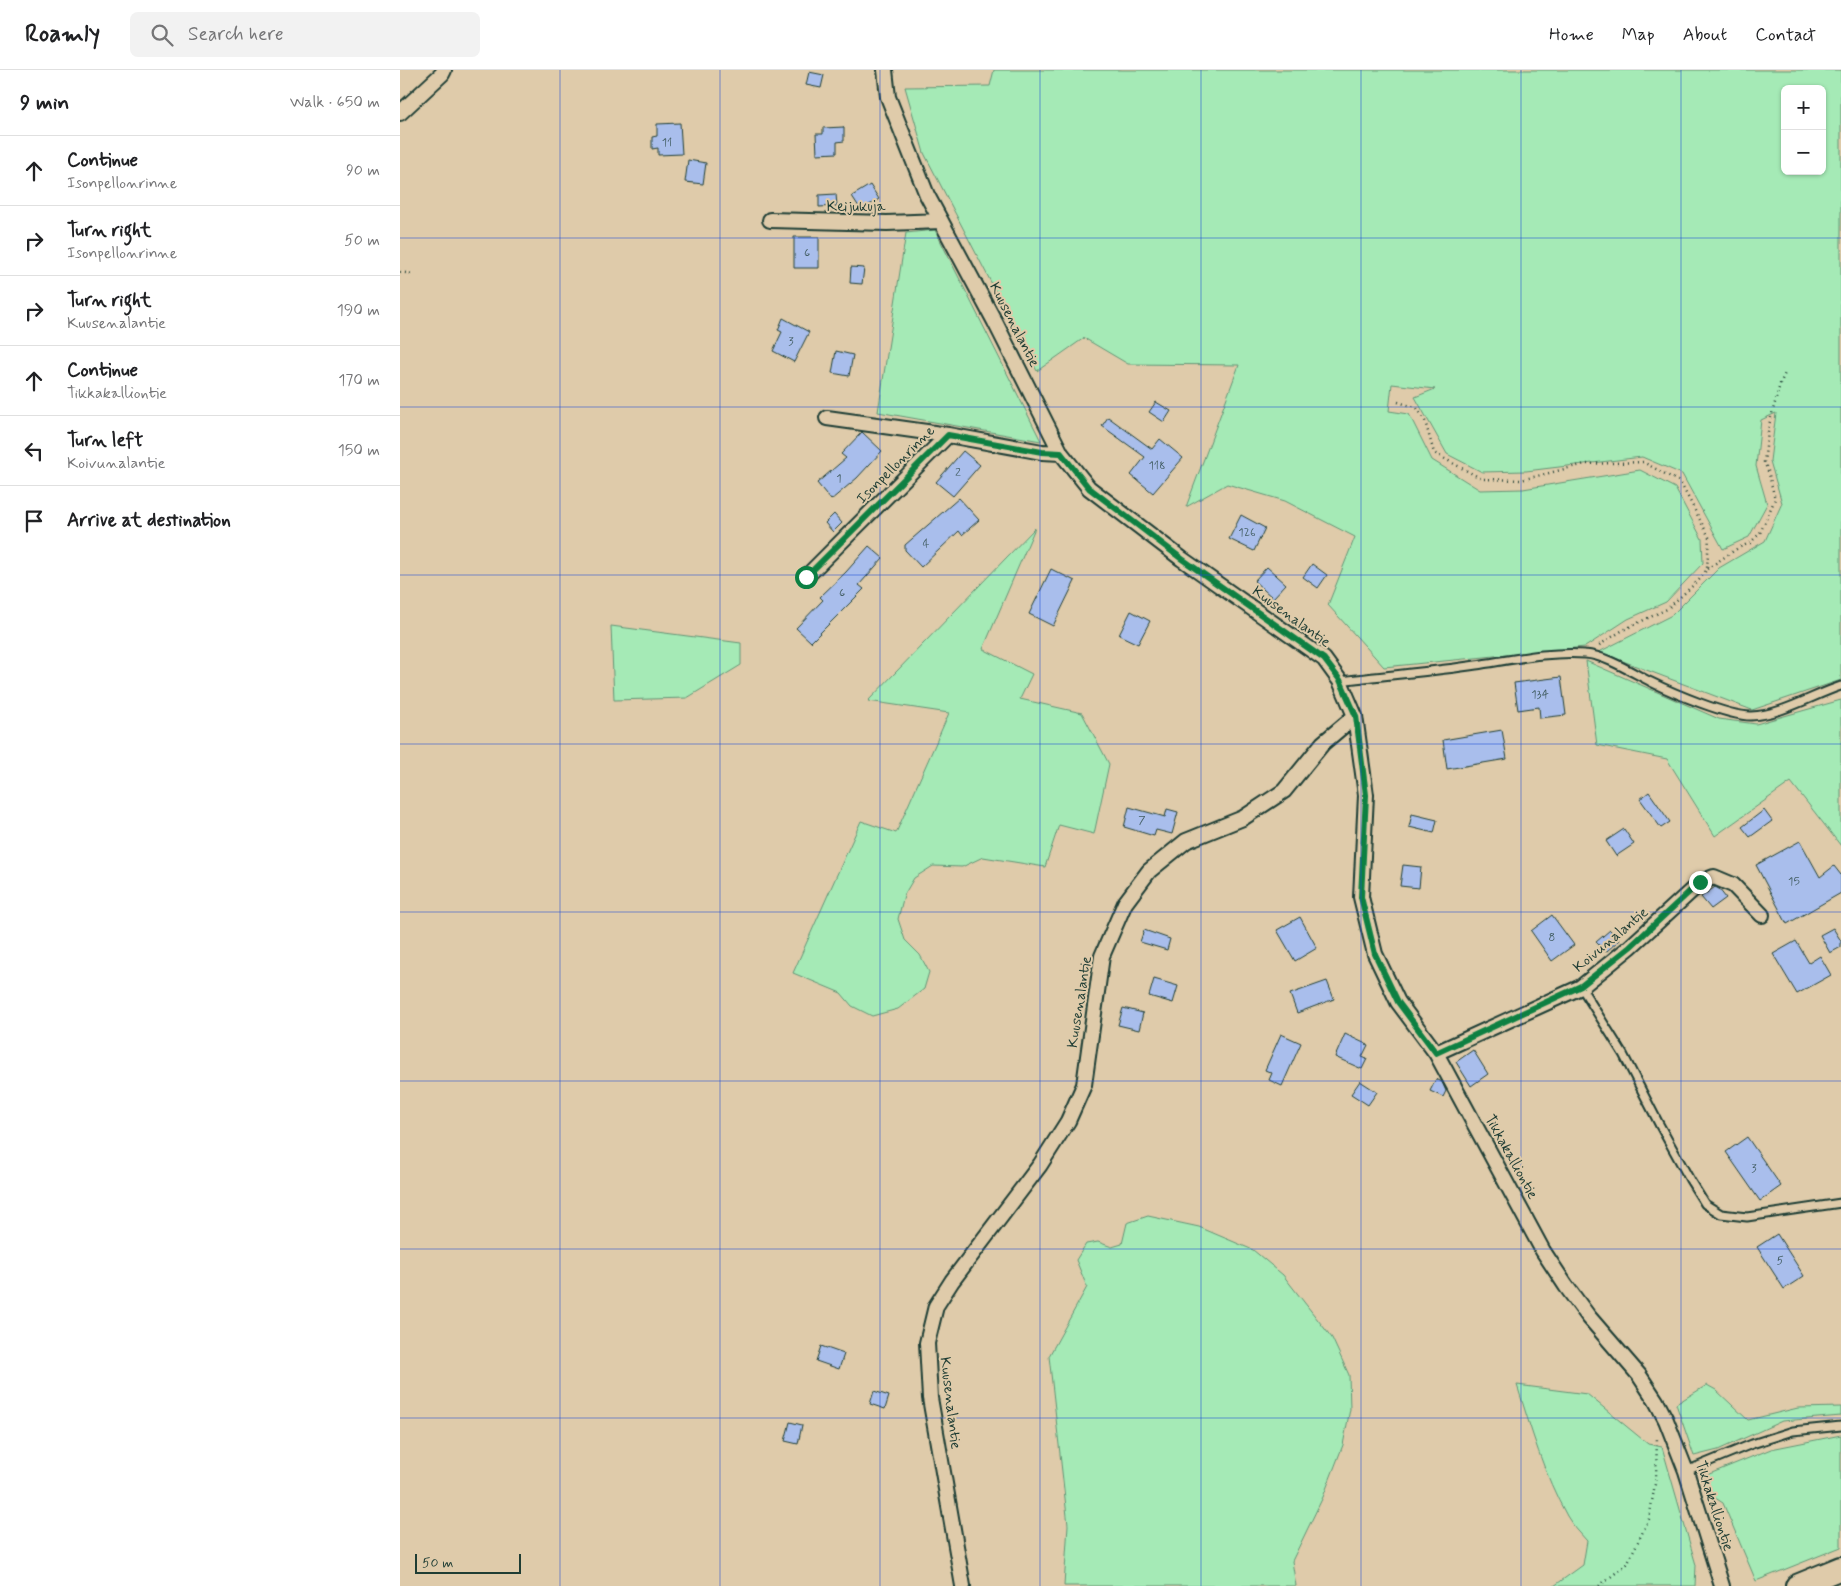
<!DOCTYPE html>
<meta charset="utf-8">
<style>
:root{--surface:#fff;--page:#f2f2f2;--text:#202124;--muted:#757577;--line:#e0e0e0}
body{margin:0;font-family:Mynerve,sans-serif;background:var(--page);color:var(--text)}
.controls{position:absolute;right:15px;top:15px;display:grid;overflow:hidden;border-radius:8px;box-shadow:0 1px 4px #0004}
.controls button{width:45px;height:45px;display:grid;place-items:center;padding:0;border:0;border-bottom:1px solid var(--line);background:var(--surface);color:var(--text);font:25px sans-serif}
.scale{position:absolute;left:15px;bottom:12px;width:106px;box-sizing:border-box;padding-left:5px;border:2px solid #1f3d34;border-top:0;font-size:14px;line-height:18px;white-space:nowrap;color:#1f3d34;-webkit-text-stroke:4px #dfcbaa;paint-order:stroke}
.stop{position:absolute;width:15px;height:15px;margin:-11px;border:4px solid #0b8043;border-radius:50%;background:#fff}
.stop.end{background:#0b8043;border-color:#fff;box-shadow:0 1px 5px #0008}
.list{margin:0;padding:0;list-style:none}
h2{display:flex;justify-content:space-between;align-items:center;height:65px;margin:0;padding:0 20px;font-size:21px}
h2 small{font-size:16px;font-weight:400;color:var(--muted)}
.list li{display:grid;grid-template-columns:32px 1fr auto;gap:15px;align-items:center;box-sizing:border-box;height:70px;padding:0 20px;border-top:1px solid var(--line)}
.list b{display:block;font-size:19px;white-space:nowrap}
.list p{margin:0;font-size:16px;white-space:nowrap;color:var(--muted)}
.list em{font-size:16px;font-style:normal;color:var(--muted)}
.icon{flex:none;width:28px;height:28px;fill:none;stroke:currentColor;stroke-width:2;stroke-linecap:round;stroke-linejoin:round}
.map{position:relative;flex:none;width:1441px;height:1516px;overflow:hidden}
header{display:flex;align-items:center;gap:30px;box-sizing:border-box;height:70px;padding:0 25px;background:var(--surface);border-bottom:1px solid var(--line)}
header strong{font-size:24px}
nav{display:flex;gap:28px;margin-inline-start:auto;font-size:18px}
.search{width:350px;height:45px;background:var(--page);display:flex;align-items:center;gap:12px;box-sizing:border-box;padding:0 18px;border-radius:8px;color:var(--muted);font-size:19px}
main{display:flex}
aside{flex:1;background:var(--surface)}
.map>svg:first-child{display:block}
.green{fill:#a5eab6;stroke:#629475;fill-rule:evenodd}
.building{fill:#a9beec;stroke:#1f3d34}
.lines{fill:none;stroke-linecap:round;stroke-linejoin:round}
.service-casing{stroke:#1f3d34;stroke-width:11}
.minor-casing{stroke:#1f3d34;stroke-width:18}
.trunk-casing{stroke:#1f3d34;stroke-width:26}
.path{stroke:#1f3d34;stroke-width:2.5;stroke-dasharray:1 4;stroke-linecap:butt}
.service{stroke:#dfcbaa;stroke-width:7}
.minor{stroke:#dfcbaa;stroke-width:14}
.trunk{stroke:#dfcbaa;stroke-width:22}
.route{stroke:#0b8043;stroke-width:6}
.grid{fill:none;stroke:#1d4ed8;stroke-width:1;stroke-opacity:0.55}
.labels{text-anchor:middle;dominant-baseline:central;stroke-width:4;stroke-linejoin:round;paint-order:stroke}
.number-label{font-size:12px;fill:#425d62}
.street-label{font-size:15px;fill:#1f3d34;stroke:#dfcbaa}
</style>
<header>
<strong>Roamly</strong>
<div class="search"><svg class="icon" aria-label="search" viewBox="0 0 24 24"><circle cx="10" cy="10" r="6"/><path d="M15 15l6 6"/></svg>Search here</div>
<nav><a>Home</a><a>Map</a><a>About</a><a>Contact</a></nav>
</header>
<main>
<aside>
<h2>9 min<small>Walk · 650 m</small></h2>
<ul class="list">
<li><svg class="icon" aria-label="ahead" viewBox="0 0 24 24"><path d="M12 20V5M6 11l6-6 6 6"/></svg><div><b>Continue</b><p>Isonpellonrinne</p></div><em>90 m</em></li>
<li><svg class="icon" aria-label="right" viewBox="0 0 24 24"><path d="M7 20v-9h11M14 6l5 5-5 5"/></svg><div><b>Turn right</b><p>Isonpellonrinne</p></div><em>50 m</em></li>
<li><svg class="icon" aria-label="right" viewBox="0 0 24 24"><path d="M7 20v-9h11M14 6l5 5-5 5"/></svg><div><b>Turn right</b><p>Kuusenalantie</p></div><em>190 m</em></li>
<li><svg class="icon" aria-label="ahead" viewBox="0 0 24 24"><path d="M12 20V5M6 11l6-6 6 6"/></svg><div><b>Continue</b><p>Tikkakalliontie</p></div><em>170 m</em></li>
<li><svg class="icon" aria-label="left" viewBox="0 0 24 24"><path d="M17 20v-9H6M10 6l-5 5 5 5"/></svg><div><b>Turn left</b><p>Koivunalantie</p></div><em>150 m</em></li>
<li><svg class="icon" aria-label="arrive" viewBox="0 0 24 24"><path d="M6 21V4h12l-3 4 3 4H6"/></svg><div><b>Arrive at destination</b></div></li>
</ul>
</aside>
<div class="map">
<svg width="1441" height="1516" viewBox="0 0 1441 1516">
<rect width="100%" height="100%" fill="#dfcbaa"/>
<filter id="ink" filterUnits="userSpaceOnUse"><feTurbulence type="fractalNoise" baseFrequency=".02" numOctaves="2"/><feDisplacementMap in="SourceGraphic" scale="10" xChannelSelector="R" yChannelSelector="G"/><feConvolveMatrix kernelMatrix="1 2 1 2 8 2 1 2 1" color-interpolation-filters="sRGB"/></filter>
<g filter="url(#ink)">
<path class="green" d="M594,0H1441V610L1352,640L1199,582L1272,545L1319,498L1365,471L1382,433L1370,391L1376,343L1361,350L1356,396L1367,434L1349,467L1323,479L1282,404L1242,387L1126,401L1082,402L1047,384L1015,327L1035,319L992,314L989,341L1009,344L1032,390L1080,420L1123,419L1240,400L1275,418L1302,469L1303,493L1266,532L1228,549L1185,577L984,597L928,535L955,467L885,431L827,414L786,437L839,295L728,294L684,268L637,301L524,83L505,17L590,16ZM1385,19H1422V101H1385Z
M535,160L641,371L478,342L506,163Z
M635,458L583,579L632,604L620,629L682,643L709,694L694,764L659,755L645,797L583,787L562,797L533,796L514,808L504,825L498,849L505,870L520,885L529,902L524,919L498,939L472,946L452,936L441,923L393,903L461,751L496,763L549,643L468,631Z
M211,556L341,573V595L287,628L214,630Z
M1186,591L1319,649L1356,654L1441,630V776L1391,712L1315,766L1267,689L1197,675Z
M748,1146L799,1157L853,1180L883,1205L932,1268L949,1305L950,1339L943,1375L923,1427L892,1491L896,1516H664L668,1455L649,1286L687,1217L676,1190L686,1174L698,1172L712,1177L722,1174L727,1153Z
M1117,1315L1187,1324L1248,1374L1262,1377L1296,1495L1295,1516H1154L1183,1495L1187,1471C1180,1463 1172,1455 1167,1446C1144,1405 1131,1359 1117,1315Z
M1307,1315L1316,1320L1348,1350L1398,1338L1441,1337V1346L1382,1351L1318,1380L1294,1386L1276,1334Z
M1441,1365V1477L1356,1511L1323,1433L1309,1424L1302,1407L1371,1379Z"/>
<path class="building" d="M409,2L424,5L421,18L406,15Z
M280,53L282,84L258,85V78L252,79V67L257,66V54Z
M444,57V71L437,72V83L417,84L416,64H423V58Z
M288,90L306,93L303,114L285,112Z
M470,115L479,129L461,140L452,126Z
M436,124L437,136L419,137V125Z
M394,167H419V198H394Z
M451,197L464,198L462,214L450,213Z
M383,248L409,262L394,292L373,281L382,262L378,260Z
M436,281L453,285L449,306L432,303Z
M756,332L771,341L764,352L749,342Z
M708,347L752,379L760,369L783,388L753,423L731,405L745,387L702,356Z
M462,362L482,381L457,408L431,430L417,413L446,388L441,384Z
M563,381L580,395L553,426L536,412Z
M559,428L579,450L562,465L559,461L521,497L505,480V475Z
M434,444L442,453L433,462L425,453Z
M841,445L865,458L854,481L829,469Z
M469,476L483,488L459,515L464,519L411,572L396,558L423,530L420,527L446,502Z
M912,494L927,505L918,518L903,507Z
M867,497L886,514L873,528L854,511Z
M651,499L675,511L653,556L629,544Z
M731,541L750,551L738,574L719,565Z
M1161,607L1166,645L1140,648L1139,637L1118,640L1114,613Z
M1102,660L1107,689L1047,699L1043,670Z
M1249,722L1270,752L1261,758L1240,729Z
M729,737L765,747L767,739L778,742L772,764L756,760L754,766L724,757Z
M1364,740L1372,751L1350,767L1342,757Z
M1012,744L1037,750L1034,763L1009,757Z
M1224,759L1234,774L1216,786L1206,771Z
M1400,771L1420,807L1434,796L1441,805V823L1387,854L1356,795Z
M1003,795L1021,797L1019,818L1000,816Z
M1315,817L1319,819L1326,828L1311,839L1301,827Z
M1152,845L1174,875L1152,891L1131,861Z
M900,847L917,878L895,891L877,860Z
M1433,858L1441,871V877L1430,883L1420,865Z
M744,860L770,869L767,880L740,872Z
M1210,860L1219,870L1206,882L1196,872Z
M1396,871L1409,893L1420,886L1431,905L1397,924L1373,884Z
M754,909L778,916L773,933L749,926Z
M927,911L934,929L897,943L890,924Z
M723,938L743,943L739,960L718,955Z
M881,964L901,973L882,1016L869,1010L872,1003L865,1000Z
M945,964L968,975L962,987L967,989L962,999L935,987Z
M1073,980L1088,1004L1071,1016L1056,992Z
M1036,1009L1042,1012L1046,1021L1043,1027L1030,1021Z
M960,1011L977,1022L968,1035L951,1024Z
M1347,1067L1381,1116L1360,1131L1326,1082Z
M1377,1164L1404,1206L1384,1219L1357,1177Z
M421,1276L444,1284L439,1299L416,1291Z
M474,1321L489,1326L485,1339L470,1334Z
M390,1352L402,1355L398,1374L385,1371Z"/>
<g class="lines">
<g class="service-casing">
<path id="service" d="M940,611C985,605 1031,602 1076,595C1110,590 1151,581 1185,584C1205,585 1233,603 1251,612C1273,623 1328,646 1351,646C1381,645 1413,625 1441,616
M1181,917L1223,984L1259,1054L1290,1110L1305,1134L1321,1144L1347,1147L1441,1133
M1286,1401L1352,1374L1393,1361L1441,1356"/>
</g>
<g class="minor-casing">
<path id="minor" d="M485,0L488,27L527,125L595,252L661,383L689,418L782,489L924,589L940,611L955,646L923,673L884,721L843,748L786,771L749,801L725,833L702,886L684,1015L668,1051L640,1095L552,1211L536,1236L527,1273L530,1328L563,1516
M0,43L42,4L44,0
M370,150L487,153L541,151
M427,348L548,365
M406,507L548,365L642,382L661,383
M955,646L966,725L961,827L975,884L998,932L1036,983L1143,1181L1166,1216L1188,1246L1239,1305L1256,1331L1266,1350L1286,1401L1322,1516
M1036,983L1181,917L1230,877L1301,812L1314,807L1333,815L1362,845"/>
</g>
<g class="trunk-casing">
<path id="trunk" d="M1397,1516L1441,1498"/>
</g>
<path class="path" d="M0,202L13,204
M998,332L1017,338L1025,351L1034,383L1082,409L1121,410L1185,394L1243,392L1280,412L1309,467L1307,499L1299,510L1267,539L1223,560L1198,576
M1307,499L1338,478L1350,473L1360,463L1375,429L1368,401L1364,392L1369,355L1380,314L1385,303
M1199,1516L1227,1494L1249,1449L1256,1408L1257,1366"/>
<use href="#service" class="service"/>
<use href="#minor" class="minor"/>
<use href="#trunk" class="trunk"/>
</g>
</g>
<g class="lines" filter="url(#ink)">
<path class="route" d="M406,507L548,365L642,382L661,383L689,418L782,489L924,589L940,610L956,646L966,725L961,827L975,884L998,932L1036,983L1181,916L1230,877L1300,812"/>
</g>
<path class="grid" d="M160,0V1516M320,0V1516M480,0V1516M640,0V1516M801,0V1516M961,0V1516M1121,0V1516M1281,0V1516M0,168H1441M0,337H1441M0,505H1441M0,674H1441M0,842H1441M0,1011H1441M0,1179H1441M0,1348H1441"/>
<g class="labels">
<g class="number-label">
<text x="267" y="73">11</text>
<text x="407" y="183">6</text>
<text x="391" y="272">3</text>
<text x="757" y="396">118</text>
<text x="558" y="403">2</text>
<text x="439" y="409">1</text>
<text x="847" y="463">126</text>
<text x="526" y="474">4</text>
<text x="442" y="523">6</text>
<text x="1140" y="625">134</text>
<text x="742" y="751">7</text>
<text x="1394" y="812">15</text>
<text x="1152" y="868">8</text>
<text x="1354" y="1099">3</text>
<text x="1380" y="1191">5</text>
</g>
<g class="street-label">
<text x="456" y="137">Keijukuja</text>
<text transform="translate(614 255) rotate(63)">Kuusenalantie</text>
<text transform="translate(496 395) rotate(-45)">Isonpellonrinne</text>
<text transform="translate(891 547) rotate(36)">Kuusenalantie</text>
<text transform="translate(1211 870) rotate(-40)">Koivunalantie</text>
<text transform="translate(680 932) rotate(-81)">Kuusenalantie</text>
<text transform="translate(1111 1087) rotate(61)">Tikkakalliontie</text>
<text transform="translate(550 1333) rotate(83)">Kuusenalantie</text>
<text transform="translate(1314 1436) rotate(72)">Tikkakalliontie</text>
</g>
</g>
</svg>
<div class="controls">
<button>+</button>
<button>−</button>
</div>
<div class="scale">50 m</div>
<div class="stop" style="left:406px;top:507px"></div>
<div class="stop end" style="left:1300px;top:812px"></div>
</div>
</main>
